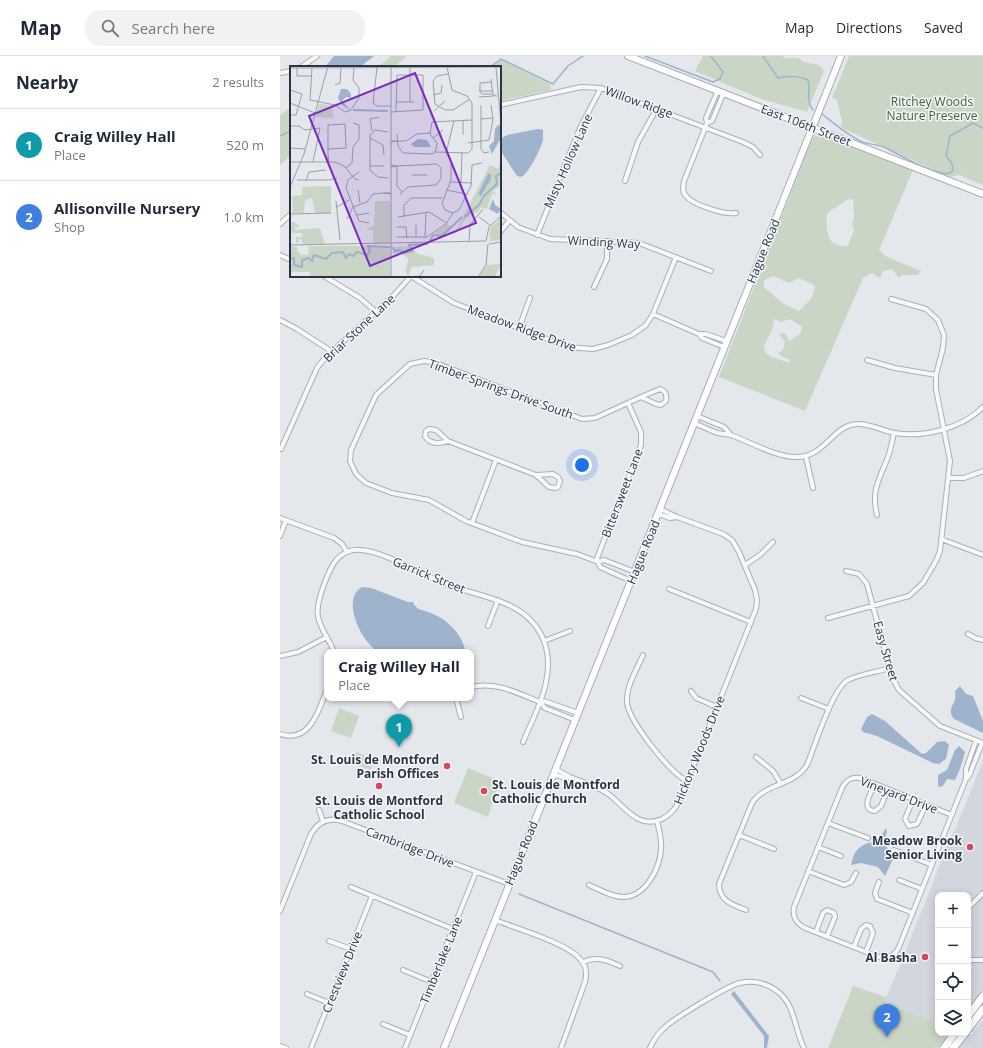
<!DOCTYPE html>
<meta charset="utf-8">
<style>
:root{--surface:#fff;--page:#f2f2f3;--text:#1f2937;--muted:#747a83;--line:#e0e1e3;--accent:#d93025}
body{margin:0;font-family:"Open Sans",sans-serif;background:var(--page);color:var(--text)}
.controls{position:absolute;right:12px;bottom:12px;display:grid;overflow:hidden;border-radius:8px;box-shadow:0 2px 10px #0003}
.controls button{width:36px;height:36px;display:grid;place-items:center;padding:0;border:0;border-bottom:1px solid var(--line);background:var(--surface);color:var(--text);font:20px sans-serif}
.you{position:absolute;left:302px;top:409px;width:14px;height:14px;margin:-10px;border:3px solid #fff;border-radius:50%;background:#1a73e8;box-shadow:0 0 0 6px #1a73e833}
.badge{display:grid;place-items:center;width:26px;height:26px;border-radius:50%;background:var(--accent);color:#fff;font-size:13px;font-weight:700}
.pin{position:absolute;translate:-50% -33px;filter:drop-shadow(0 1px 2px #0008)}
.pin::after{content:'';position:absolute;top:21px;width:14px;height:12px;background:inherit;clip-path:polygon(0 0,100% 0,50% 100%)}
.popup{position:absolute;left:44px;top:593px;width:150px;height:52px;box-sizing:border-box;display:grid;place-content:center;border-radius:8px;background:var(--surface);filter:drop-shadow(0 1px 3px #0005);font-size:13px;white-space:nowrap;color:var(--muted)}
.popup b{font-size:15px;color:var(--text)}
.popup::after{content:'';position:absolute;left:50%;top:100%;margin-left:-8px;border:8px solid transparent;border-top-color:var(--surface)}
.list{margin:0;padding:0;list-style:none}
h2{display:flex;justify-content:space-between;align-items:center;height:52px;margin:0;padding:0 16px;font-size:17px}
h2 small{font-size:13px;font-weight:400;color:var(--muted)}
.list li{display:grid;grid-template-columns:26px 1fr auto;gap:12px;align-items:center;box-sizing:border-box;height:72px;padding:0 16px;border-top:1px solid var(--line)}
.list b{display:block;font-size:15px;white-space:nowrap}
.list p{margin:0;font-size:13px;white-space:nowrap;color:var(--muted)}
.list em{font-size:13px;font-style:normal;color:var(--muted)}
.icon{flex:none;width:22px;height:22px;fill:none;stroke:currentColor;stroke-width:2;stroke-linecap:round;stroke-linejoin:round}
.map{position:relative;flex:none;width:703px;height:992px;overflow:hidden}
header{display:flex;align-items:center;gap:24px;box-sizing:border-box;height:56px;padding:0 20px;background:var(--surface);border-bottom:1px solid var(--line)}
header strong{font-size:19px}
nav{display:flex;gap:22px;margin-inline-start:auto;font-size:14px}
.search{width:280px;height:36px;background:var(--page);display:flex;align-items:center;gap:10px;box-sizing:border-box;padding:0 14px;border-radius:16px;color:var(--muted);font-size:15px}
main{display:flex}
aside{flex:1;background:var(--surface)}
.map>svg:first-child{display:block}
.built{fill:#d2d6de}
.green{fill:#c9d6c5;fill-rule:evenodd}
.water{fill:#9fb4cc}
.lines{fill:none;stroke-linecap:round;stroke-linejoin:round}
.stream{stroke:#9fb4cc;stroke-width:1.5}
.street-casing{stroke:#a9aeb7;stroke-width:6}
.secondary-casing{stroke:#a9aeb7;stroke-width:8}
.primary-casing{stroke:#a3abb8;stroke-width:9}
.street{stroke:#f7f8fa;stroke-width:4}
.secondary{stroke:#fff;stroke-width:6}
.primary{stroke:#fff;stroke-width:7}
.poi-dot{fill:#d1495b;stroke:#f4f6f9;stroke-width:1.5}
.labels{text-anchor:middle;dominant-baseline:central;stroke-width:3;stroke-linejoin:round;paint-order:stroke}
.park-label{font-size:12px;fill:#3f6138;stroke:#f4f6f9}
.street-label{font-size:12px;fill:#2b3445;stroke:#f4f6f9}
.poi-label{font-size:12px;font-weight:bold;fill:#2b3445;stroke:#f4f6f9;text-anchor:end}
.inset-river{fill:none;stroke:#9fb4cc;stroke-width:2}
.inset-road{fill:none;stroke:#9a9fa9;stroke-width:1}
.view{fill:#7b2cbf;fill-opacity:0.15;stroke:#7b2cbf;stroke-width:2}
.inset-edge{fill:none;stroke:#2b3445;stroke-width:2}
</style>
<header>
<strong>Map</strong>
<div class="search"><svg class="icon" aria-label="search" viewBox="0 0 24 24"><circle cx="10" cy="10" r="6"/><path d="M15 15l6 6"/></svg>Search here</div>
<nav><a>Map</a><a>Directions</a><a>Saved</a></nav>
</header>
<main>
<aside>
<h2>Nearby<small>2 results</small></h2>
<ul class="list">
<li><span class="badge" style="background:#0f9aa8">1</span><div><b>Craig Willey Hall</b><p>Place</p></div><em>520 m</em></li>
<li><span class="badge" style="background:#3f7fe0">2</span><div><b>Allisonville Nursery</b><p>Shop</p></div><em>1.0 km</em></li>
</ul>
</aside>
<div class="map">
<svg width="703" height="992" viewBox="0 0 703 992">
<rect width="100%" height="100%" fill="#e4e7ec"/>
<path class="built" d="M703,705V933L688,952V839H658V968L604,946L621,907L620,906L622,902H623L668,788L673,776H674Z
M703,963V992H677L688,978L693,979V976Z"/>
<path class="green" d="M111,0H127L114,11H98Z
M423,0H502C507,4 512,1 518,2C522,3 520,4 524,6C532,9 538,5 544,15L527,56L481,43L415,15Z
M569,0H703V129L679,119L670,121L564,73L561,70L562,66L557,44L552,42Z
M221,3C238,12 253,20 270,28L271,34L220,45V11H210Z
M9,53H11V99L0,109V59Z
M539,79L633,114L599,194L607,201L641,215L637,219H622L619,222L612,213L603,215L600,222L592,217L583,222L525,355L439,321L531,85L534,80ZM573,143L574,161L572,168L574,174L568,190C546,192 546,175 547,157L567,144ZM493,220L509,227L519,222L534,229L535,232L531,243L519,255L504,248L484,231V224ZM494,263L501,266L510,263L522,271L520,278L509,285L505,277L499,278L505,286L503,294L498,297L502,301L509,303L510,307L492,301L485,296L484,290L493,272Z
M59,652L79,660L71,682L51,675Z
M76,696L95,704L91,714L72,707Z
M188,712L222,726L215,738L208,761L174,747Z
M573,930L606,941L604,946L658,968V977H669L658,992H548Z"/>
<path class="water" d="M54,0H94L80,11H45Z
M258,73L263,74C263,78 263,81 263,84C261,92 248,119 241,121L237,120L222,97L220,83L227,79Z
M82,531L91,532L128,546H133C135,553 142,554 148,556C164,561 184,578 185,596H99C82,588 60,543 82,531Z
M680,630L686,638L693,640L703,665V677L674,663C665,652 678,648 675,635Z
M592,658L605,665L642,698L646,697L657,686L665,685L669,689L666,703L659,708L653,707L597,680L583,676L581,673L587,661Z
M679,690L685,696L680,713L675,724L667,723L663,730L659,731L658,730V719L667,714L675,694Z
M606,772L607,776L604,785L613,803L605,820L598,811L581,807L571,809C575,792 580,788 598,785Z
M454,935L489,980L487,992H484V980L451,938Z"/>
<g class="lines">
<path class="stream" d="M365,0L433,26L440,23L443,16L431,0
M483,0L498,22C509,20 517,19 528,24C532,35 524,42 533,54
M210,11L221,3L273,28L288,10L303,0
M542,58C555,68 567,79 582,86C591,89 598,88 606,92C625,102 645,114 666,118L672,116C674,108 671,106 666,100L670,80L693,67L703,72
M0,80L11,75
M239,838L433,916L440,925"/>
<g class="street-casing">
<path id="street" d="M21,11L37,0
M0,17L11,15
M438,34L426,62L427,67L432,65L444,36
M220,49L301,31L321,32L463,86L473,91L480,99
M427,67L404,125C403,131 402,136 406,140C413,149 445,159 456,157
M345,125L358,86L377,52
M220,156L238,171L270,183L359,187L431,215
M0,168L11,158
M220,176L229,165
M257,179L300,72L321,32
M0,199L11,204
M44,220L80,242L95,255
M131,220L174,247L288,291L313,293L328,289L352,279L366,269L373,258L396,201
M314,231L327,203V185
M373,258L419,278
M0,264L17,273L51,295
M239,272L250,242
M444,291L422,282L419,278H426L446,285
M587,304L615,312L656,319
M380,333C386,335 387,339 386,345L381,349L376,348L361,341Z
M414,367L437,377L451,379L444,371L417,360
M149,373L156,374L168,385C159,388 150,389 145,380L146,375Z
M451,379C470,386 498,402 517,401C545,401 553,369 577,368C590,367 602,375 615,377C643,382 683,372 703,351
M168,385L256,419
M1,393L37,312L44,303L114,239L131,220
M526,401L533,432
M273,418L278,421L280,425L278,431L275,432L269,431L256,419Z
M668,422H684L703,415
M378,458L390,462L397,461L380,453
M597,459C591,434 599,424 608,401C611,393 612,385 614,377
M0,462L54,482L62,488L67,496
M192,467L216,404
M0,480L6,464
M661,483L703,499
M316,505L361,389V376L348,347
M318,506L297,498L242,486L186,465L149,444L112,437L86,427L76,418L70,405L71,394L96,339L130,308L144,305L156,307L302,363L315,362L361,341
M465,509L480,499L493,486
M566,515L579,518L587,528L612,621L619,634L660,670L703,687
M351,525L320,511L318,506L324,504L355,516
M389,533L471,566
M548,562L629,540L643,527L656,505L660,495L670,405L656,333V319L663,292L664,279L658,264L646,253L611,243
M208,570L218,544
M688,578L695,582L703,584
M264,585L290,575
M54,596C50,584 40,573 38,560C35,548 49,512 57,503C63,497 72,493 81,494C102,495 142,518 163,527C199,542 247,542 264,585C277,620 256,655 243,686
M363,599C357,613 346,630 347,646C348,664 390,717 407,725
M0,600L18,596L47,581
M191,631C216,625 237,637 260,646
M411,635L416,642L437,651
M126,642H145
M176,642L181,661
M521,642L549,653
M295,664L265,652L260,646L264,645L298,657
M0,678C30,688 39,654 47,633
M696,685L686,713V723L689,720L702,687
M476,701L493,715L501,728
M273,718L285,722L290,721L276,713
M290,721C303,726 316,730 327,737C344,749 357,774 382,763C390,759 395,753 399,746L476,553L477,544L475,534L459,496L452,484L443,478L397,461
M595,728C591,736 580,754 595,755L601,750L608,733
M633,743L625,763L629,770L637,768L646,749
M39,754L43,765
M672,759L583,723C574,720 566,723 562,732L514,851C512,861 516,867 525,872L599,901C608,903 615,900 619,891L686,723
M548,767L588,782
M459,779L494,793
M538,791L561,800
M614,794L652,809
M528,815L564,829L571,826L576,817
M619,824L642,833
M599,826L595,837L597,843L633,857
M309,829C320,834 332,841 344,841C366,840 380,812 381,793C382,783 379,774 377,765
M71,831L173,873
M688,852L703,837
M466,854C453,849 439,845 439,828L472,747C485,727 514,730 527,709C535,690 552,633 568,624C580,618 597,616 610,612
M0,855L31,778C38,766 48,761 62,765L229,828
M215,864C235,872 287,887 300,903C306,909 307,918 305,926L281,992
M536,876L543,857L547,854L554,857L555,861L547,880
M49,885L71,893
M574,891L581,873L586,869L590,870L593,877L586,896
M688,904H703
M303,906C317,900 327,904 340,910
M123,914L152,926
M27,938L49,947
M103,968L130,979
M0,990L6,992
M31,992L92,840
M125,992L196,816
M370,992C373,985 377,979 382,974C391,964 447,930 460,927C473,924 487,927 497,935C516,949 514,973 524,992"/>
</g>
<g class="secondary-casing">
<path id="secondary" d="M348,0L703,138
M164,992L561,0"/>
</g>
<g class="primary-casing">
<path id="primary" d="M688,960L703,940
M688,973L703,953
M664,992L675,977
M673,992L685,977"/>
</g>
<use href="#street" class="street"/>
<use href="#secondary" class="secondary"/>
<use href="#primary" class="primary"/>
</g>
<g class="poi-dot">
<circle cx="167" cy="710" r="4"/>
<circle cx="99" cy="730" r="4"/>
<circle cx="204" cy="735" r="4"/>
<circle cx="690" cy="791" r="4"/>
<circle cx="645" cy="901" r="4"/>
</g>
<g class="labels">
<g class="park-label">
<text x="652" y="45">Ritchey Woods<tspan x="652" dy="14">Nature Preserve</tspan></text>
</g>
<g class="street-label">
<text transform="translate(359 46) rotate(20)">Willow Ridge</text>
<text transform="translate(526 69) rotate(21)">East 106th Street</text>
<text transform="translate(288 105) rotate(-66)">Misty Hollow Lane</text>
<text transform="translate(324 186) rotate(3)">Winding Way</text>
<text transform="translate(483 195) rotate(-68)">Hague Road</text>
<text transform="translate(79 272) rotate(-43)">Briar Stone Lane</text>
<text transform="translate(242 272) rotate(20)">Meadow Ridge Drive</text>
<text transform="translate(221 333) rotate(20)">Timber Springs Drive South</text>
<text transform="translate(342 437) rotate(-69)">Bittersweet Lane</text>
<text transform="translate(363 496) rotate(-68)">Hague Road</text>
<text transform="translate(149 519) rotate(22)">Garrick Street</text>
<text transform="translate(606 595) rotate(74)">Easy Street</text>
<text transform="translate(419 694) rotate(-68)">Hickory Woods Drive</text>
<text transform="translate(619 739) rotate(21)">Vineyard Drive</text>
<text transform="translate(130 791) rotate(21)">Cambridge Drive</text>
<text transform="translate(241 797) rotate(-68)">Hague Road</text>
<text transform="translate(161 904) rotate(-68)">Timberlake Lane</text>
<text transform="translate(62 916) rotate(-68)">Crestview Drive</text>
</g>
<g class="poi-label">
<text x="159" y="703">St. Louis de Montford<tspan x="159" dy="14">Parish Offices</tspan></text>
<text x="212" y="728" text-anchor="start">St. Louis de Montford<tspan x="212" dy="14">Catholic Church</tspan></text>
<text x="99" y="744" text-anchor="middle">St. Louis de Montford<tspan x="99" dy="14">Catholic School</tspan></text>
<text x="682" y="784">Meadow Brook<tspan x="682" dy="14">Senior Living</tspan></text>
<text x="637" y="901">Al Basha</text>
</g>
</g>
<g transform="translate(10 10)">
<rect width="211" height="211" fill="#e4e7ec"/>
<path d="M29,38L42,39L43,52L25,51ZM211,96L209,121L203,124L202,127L206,125L204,129L202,128L197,143L191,141L188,146L176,152L161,174L200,99L208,103ZM41,120V147H25L22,132L15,134L14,147H3L2,130L12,129V121ZM85,135H100V177L83,178V164H76L84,159ZM211,152V174L200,175V162ZM1,155L9,159L7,162L5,160V164L30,162L35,178H13L12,174L8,173L9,176L6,177V171H12V167H3L0,163L2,160ZM157,158L162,161L152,170L143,169ZM0,180L7,181L8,186L12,189H18L19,180H96L100,184V211H20V206H0ZM122,180L126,187L144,192V199L122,201L118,211L115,204L119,193L110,187L103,188V181ZM211,198L205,211H189L197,199Z" fill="#c9d6c5"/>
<path d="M51,23H57L61,28V32L56,31L52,35L60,44L52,39L48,32ZM208,59L211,60V72L202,88L199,80L204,75L205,63ZM128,73L137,74L141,81H124L121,78ZM198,108H201V113L191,130L188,128ZM203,133L205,139L211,143L208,148L199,143Z" fill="#9fb4cc"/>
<path class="inset-river" d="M63,44L98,45M174,151L189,139L194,130L207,118L206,110L211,107M140,175L143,169L152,170L172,151M102,181L105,185L109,184L115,187L123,185L119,179L138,178M0,193L4,192V199L12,201V194L19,192L22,195L24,189L36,193L42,187L53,186L56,192L59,188L63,190L67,186L77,189L80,186L78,180L100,181"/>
<path class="inset-road" d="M101,1V211M120,1V36M206,1L211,58M0,2L211,1M7,2V10H22M22,2L20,34L45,39L55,46L61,44L69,32V22L63,14L64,2M87,2L83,37L87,40H101M158,8L147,10L143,15L145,38L155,44H163L180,33M107,9H133M201,13L203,29L207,30M202,16L190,17V26L192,28H202M45,19L50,17L51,2M0,24L12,28L6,49H0M189,25H202M143,29L151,27L152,19M189,31L204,30M106,36H124M0,37L25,47M191,39V83L194,87L199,86M144,45L155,35M101,46L133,44V9M106,46L107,9M191,53L203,52M0,60H9L15,64L30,62L23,96M82,65L80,53L89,51M107,68L108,80L113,87L143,88L146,84L147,77L140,68L142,56L182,54M173,69V54M80,72L93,79L94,89M143,72L153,64M101,75H107L101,76M107,75H116L127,68L140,67M178,77L199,74L203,54L201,39M0,82L15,83M38,83L56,82L55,58L38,59V90M145,86L178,87L182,83V37L177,30L162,24L157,1M156,87L164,55M0,96H45L54,100L65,113L69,114M38,96V90L39,96M161,98V114L152,137L155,144L163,147L169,144L181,120L182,99L192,97M101,99L107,100L101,101M80,100H94M107,100L147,98L151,102V112L146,119L118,121L110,128M107,100V120L112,126M56,102L62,97L63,81L69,73V59L63,57M69,106L58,114L56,122L69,155L79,157M122,109H137M98,112L88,111L80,104V69L85,64L98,66M7,114H39L47,112M16,115L19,106L36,104M160,116L182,117M171,117L172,87M0,121L14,88L38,0M68,124L70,137M156,124L177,128M101,127H94L101,128M46,135L50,174M47,141L59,134M0,148L41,147M67,149L79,147M108,151L139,146L157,157M114,151V139L121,132H152M189,151L200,159M57,153L63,141L77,136L83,128L94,127M107,161H116L117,172M107,171H137L156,158L163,147M126,172V159M135,172L136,146M196,175L199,161L211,150M179,176L180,159L193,143M199,178L211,176M0,179L196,175M122,211L130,210L134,204M188,211L196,199L198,178"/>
<path class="view" d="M125,7L186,157L80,200L19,50Z"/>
<rect width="211" height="211" class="inset-edge"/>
</g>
</svg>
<div class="controls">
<button>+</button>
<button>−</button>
<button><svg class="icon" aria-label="locate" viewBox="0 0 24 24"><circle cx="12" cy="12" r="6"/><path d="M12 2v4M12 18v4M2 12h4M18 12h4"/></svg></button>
<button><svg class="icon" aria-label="layers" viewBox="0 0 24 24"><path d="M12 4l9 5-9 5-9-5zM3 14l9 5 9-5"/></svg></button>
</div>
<div class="you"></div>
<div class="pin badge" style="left:119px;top:691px;background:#0f9aa8">1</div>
<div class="popup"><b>Craig Willey Hall</b>Place</div>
<div class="pin badge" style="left:607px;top:981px;background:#3f7fe0">2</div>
</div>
</main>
